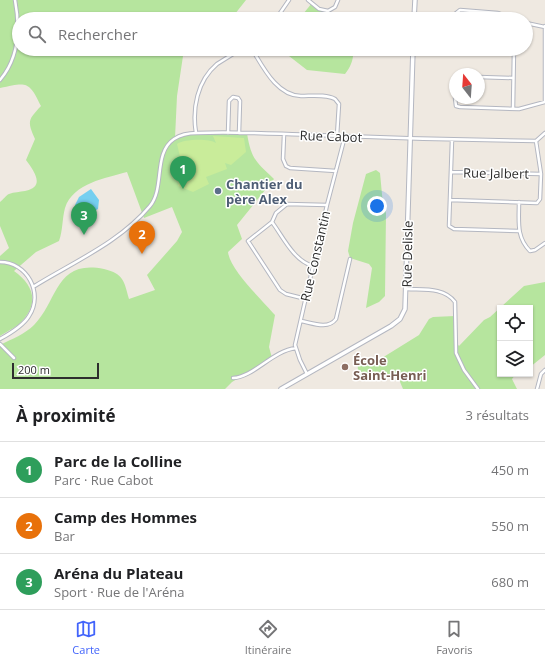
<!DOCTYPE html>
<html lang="fr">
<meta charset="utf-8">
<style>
:root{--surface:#fff;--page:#f6f6f6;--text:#202124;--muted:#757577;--line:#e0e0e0;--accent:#4264fb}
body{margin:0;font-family:"Open Sans",sans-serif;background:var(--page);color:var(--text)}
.controls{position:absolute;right:12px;bottom:12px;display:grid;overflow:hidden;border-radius:0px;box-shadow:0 1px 3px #0004}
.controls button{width:36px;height:36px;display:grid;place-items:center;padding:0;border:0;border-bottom:1px solid var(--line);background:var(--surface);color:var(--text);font:20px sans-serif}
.compass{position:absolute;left:449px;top:68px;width:36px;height:36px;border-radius:50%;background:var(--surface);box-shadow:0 1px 3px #0004;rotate:343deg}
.scale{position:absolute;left:12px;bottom:10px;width:87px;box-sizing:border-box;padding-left:4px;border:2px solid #2e2e2e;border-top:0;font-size:11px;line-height:14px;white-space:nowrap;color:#2e2e2e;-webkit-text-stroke:3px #fff;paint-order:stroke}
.you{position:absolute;left:377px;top:206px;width:14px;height:14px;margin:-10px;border:3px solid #fff;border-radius:50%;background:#1a73e8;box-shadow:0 0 0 6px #1a73e833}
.badge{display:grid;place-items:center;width:26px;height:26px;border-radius:50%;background:var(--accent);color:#fff;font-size:13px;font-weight:700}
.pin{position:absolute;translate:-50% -33px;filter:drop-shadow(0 1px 2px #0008)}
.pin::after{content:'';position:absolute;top:21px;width:14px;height:12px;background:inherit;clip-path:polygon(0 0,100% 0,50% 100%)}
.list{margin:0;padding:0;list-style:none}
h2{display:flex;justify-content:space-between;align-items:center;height:52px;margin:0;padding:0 16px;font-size:17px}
h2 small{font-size:13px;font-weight:400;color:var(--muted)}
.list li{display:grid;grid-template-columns:26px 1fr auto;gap:12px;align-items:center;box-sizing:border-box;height:56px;padding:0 16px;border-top:1px solid var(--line)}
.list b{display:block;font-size:15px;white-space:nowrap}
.list p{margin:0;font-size:13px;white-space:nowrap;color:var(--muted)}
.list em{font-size:13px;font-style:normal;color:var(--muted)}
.icon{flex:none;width:22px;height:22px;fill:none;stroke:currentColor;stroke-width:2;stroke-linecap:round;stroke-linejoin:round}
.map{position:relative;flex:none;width:545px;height:389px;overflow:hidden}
.search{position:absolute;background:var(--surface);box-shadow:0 1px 3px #0004;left:12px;right:12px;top:12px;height:44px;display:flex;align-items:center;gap:10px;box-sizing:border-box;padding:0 14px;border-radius:22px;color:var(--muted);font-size:15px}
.sheet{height:220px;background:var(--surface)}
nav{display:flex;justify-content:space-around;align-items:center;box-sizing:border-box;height:56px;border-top:1px solid var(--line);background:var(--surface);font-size:11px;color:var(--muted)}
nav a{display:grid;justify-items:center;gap:2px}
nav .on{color:var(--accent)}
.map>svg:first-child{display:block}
.green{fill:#b6e59e}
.pitch{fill:#c9ec9a}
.water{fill:#75cff0}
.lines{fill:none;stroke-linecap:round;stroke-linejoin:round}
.street-casing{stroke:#b4b7c1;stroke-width:4.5}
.secondary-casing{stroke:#b4b7c1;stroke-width:5.5}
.street{stroke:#fff;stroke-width:2.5}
.secondary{stroke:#fff;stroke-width:3.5}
.service-dot{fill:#5c6f8a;stroke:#fff;stroke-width:1.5}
.education-dot{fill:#8d6e63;stroke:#fff;stroke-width:1.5}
.labels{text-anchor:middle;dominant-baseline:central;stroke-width:3;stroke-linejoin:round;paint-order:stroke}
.street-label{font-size:13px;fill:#2e2e2e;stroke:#fff}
.service-label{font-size:13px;font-weight:bold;fill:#4e5e75;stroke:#fff;text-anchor:start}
.education-label{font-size:13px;font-weight:bold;fill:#785e54;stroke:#fff;text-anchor:start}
</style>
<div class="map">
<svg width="545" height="389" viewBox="0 0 545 389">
<rect width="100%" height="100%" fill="#efe9e1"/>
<path class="green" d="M0,0H246L231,19H19V49H192L183,56L177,96L175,138L196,133H247C251,159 256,162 274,179L237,225L242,239L228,252C230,270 263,301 275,315L269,347L272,358L232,382L225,389H0V345C12,339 25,334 34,325C58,301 55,259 104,269C124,274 124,281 129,299L155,290L147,275L177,241L182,232L172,207L144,218L127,172C106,178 73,183 65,208C62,219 63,230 59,241L36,252L14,271C32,284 40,301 23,320C18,327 7,331 0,336V256L9,248L0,226V202C3,200 6,195 9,194C14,192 20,192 25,191C46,187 34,171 26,160L35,139C27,121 28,120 41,106C29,81 27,82 0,88Z
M312,3L333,16L344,19H299Z
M280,49H353C354,59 351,66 345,74L307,70Z
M376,170L380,173L383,205L386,213L385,296L379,302L366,308L372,268L369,264L350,258L348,251L353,223L366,174Z
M545,282V355L530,367V308H500V374H516L512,379L517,389H403L398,377L356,375L358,370L357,358H361L369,366L419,335L429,319L433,317L455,316L456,342L459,346L484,320L490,317L524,286Z"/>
<path class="pitch" d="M213,136L244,138L246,152L231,165L225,163L227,169L206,177L209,184L193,192L178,186L182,165L177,144C183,139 209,138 216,143Z"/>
<path class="water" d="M91,189L99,200L98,209L76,221L75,218L80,215L75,205L79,197Z"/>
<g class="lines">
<g class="street-casing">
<path id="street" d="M308,0L319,9L328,11L335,7L338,0
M276,19L289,0
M454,19L455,14L460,10L498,13L514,19
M526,23L545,27
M545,26V101
M252,49C263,67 277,96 301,96C312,96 326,94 335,99L339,104L337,136
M479,77L513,78
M0,80C19,58 20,27 15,0
M455,88V96
M455,98L456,106L460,107L519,109L545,102
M513,109L514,49
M196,133C192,109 197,81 217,64C225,59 233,54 241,49
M228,133L229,101L233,97L238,98L240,101L239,133
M284,135L283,159L286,166L290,168L336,171
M452,140L449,226L454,229L518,231
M536,141L545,133
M452,172L541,174
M450,200L537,203L540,199L541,174L536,141
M519,202C519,221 516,237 530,251L535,250L545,243
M272,222L248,241L280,290L286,294L306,299
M272,222L276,213L287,204L327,205
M272,222C283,237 294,261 313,266
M0,262C27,262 44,293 29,316C23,326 11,333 0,339
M33,287C73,262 119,243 150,206C165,188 153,153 174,139C180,135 190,133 197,133C236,131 276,134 315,135C389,138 463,140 536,141
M407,289C423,290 444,287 455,302L456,353L464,370L478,389
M301,321C312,323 328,330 336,319L350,259
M0,344L14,358
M307,374L300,360L295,345L327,205L345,136
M233,378C254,377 272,351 296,348
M537,389L541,374L545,370"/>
</g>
<g class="secondary-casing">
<path id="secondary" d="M414,19L415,0
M281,389L391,326L400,319L405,309L413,49"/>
</g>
<use href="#street" class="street"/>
<use href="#secondary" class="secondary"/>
</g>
<circle class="service-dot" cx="218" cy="191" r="4"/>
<circle class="education-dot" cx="345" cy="367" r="4"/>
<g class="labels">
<g class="street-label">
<text transform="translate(331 136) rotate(2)">Rue Cabot</text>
<text transform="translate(496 173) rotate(1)">Rue Jalbert</text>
<text transform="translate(407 254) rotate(-89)">Rue Delisle</text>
<text transform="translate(315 256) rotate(-77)">Rue Constantin</text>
</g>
<g class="service-label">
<text x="226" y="184">Chantier du<tspan x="226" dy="15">père Alex</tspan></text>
</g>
<g class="education-label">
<text x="353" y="360">École<tspan x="353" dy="15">Saint-Henri</tspan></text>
</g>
</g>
</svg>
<div class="controls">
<button><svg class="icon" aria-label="locate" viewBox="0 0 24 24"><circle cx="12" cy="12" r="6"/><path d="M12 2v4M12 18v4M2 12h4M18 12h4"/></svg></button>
<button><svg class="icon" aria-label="layers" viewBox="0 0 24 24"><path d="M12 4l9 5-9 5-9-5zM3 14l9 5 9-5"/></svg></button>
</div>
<svg class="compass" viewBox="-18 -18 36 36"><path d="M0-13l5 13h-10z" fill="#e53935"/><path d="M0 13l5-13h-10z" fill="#757577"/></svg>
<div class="scale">200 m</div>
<div class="you"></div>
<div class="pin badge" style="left:183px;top:189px;background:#2e9e5b">1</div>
<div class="pin badge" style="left:142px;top:254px;background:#e8710a">2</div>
<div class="pin badge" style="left:84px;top:235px;background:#2e9e5b">3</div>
<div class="search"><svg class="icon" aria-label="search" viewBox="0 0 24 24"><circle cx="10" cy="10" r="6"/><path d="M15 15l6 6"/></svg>Rechercher</div>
</div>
<section class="sheet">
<h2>À proximité<small>3 résultats</small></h2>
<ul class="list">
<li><span class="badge" style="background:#2e9e5b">1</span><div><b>Parc de la Colline</b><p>Parc · Rue Cabot</p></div><em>450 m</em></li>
<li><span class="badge" style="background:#e8710a">2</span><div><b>Camp des Hommes</b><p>Bar</p></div><em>550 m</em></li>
<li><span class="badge" style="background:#2e9e5b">3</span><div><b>Aréna du Plateau</b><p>Sport · Rue de l'Aréna</p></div><em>680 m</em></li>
</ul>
</section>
<nav>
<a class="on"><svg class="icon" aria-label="map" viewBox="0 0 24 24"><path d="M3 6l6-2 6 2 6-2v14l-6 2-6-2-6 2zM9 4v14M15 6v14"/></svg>Carte</a>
<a><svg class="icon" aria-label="directions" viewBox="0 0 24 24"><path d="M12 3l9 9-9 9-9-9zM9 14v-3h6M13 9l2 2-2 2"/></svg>Itinéraire</a>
<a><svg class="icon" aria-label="saved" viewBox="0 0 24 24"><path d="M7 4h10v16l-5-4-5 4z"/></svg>Favoris</a>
</nav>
